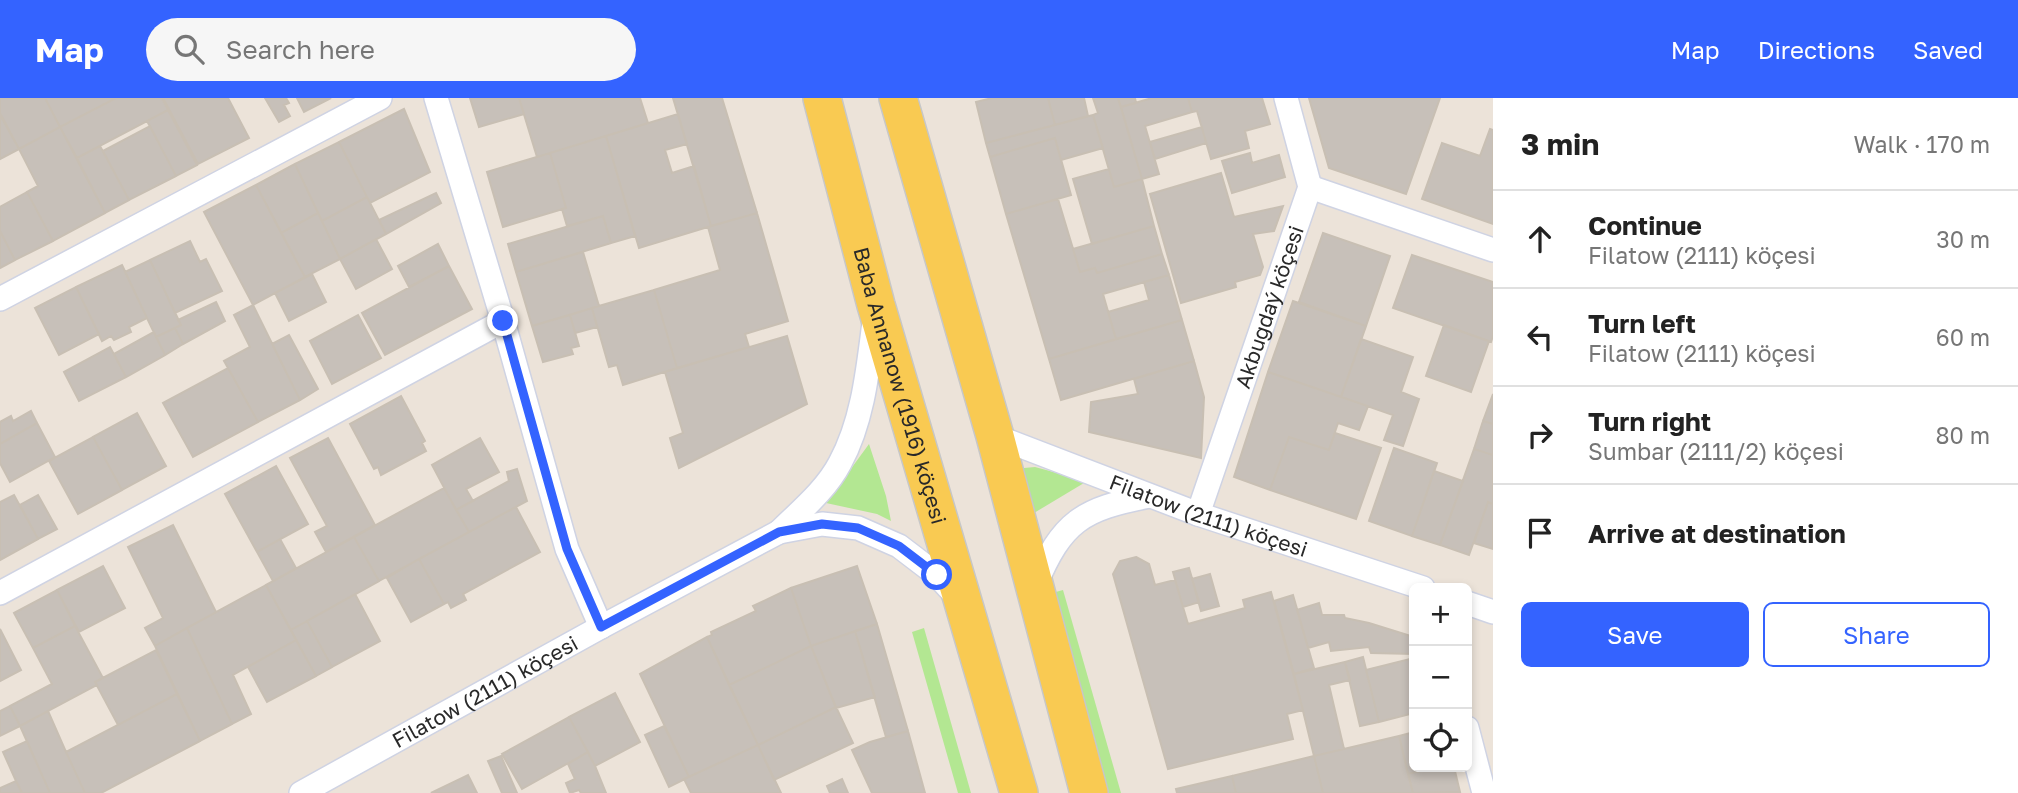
<!DOCTYPE html>
<meta charset="utf-8">
<style>
:root{--surface:#fff;--page:#f6f6f6;--text:#222;--muted:#767676;--line:#e0e0e0;--accent:#3463ff}
body{margin:0;font-family:"Golos Text",sans-serif;background:var(--page);color:var(--text)}
.controls{position:absolute;right:21px;bottom:21px;display:grid;overflow:hidden;border-radius:10px;box-shadow:0 4px 10px #0003}
.controls button{width:63px;height:63px;display:grid;place-items:center;padding:0;border:0;border-bottom:2px solid var(--line);background:var(--surface);color:var(--text);font:35px sans-serif}
.stop{position:absolute;width:21px;height:21px;margin:-16px;border:5px solid #3463ff;border-radius:50%;background:#fff}
.stop.end{background:#3463ff;border-color:#fff;box-shadow:0 2px 7px #0008}
.list{margin:0;padding:0;list-style:none}
h2{display:flex;justify-content:space-between;align-items:center;height:91px;margin:0;padding:0 28px;font-size:30px}
h2 small{font-size:23px;font-weight:400;color:var(--muted)}
.list li{display:grid;grid-template-columns:46px 1fr auto;gap:21px;align-items:center;box-sizing:border-box;height:98px;padding:0 28px;border-top:2px solid var(--line)}
.list b{display:block;font-size:26px;white-space:nowrap}
.list p{margin:0;font-size:23px;white-space:nowrap;color:var(--muted)}
.list em{font-size:23px;font-style:normal;color:var(--muted)}
.actions{display:flex;gap:14px;padding:21px 28px}
.actions a{flex:1;padding:16px 0;border:2px solid var(--accent);border-radius:10px;text-align:center;font-size:24px;color:var(--accent)}
.actions .main{background:var(--accent);color:#fff}
.icon{flex:none;width:38px;height:38px;fill:none;stroke:currentColor;stroke-width:2;stroke-linecap:round;stroke-linejoin:round}
.map{position:relative;flex:none;width:1493px;height:695px;overflow:hidden}
header{display:flex;align-items:center;gap:42px;box-sizing:border-box;height:98px;padding:0 35px;background:var(--accent);color:#fff}
header strong{font-size:33px}
nav{display:flex;gap:38px;margin-inline-start:auto;font-size:24px}
.search{width:490px;height:63px;background:var(--page);display:flex;align-items:center;gap:18px;box-sizing:border-box;padding:0 24px;border-radius:38px;color:var(--muted);font-size:26px}
main{display:flex}
aside{flex:1;background:var(--surface)}
.map>svg:first-child{display:block}
.green{fill:#b3e792}
.building{fill:#c7c0b9;stroke:#c8bfb3;stroke-width:2}
.lines{fill:none;stroke-linecap:round;stroke-linejoin:round}
.minor-casing{stroke:#cfd3e3;stroke-width:26}
.primary-casing{stroke:#c7c7c7;stroke-width:40}
.minor{stroke:#fff;stroke-width:23}
.primary{stroke:#f9ca52;stroke-width:37}
.route{stroke:#3463ff;stroke-width:9}
.labels{text-anchor:middle;dominant-baseline:central;stroke-width:5;stroke-linejoin:round;paint-order:stroke}
.street-label{font-size:21px;fill:#292929;stroke:#fff}
</style>
<header>
<strong>Map</strong>
<div class="search"><svg class="icon" aria-label="search" viewBox="0 0 24 24"><circle cx="10" cy="10" r="6"/><path d="M15 15l6 6"/></svg>Search here</div>
<nav><a>Map</a><a>Directions</a><a>Saved</a></nav>
</header>
<main>
<div class="map">
<svg width="1493" height="695" viewBox="0 0 1493 695">
<rect width="100%" height="100%" fill="#ece3d9"/>
<path class="green" d="M869,346L886,398L891,423L877,416L826,405Z
M1035,369L1083,382L1084,385L1034,415L1023,375L1024,370Z
M1063,492L1121,695H1108L1052,495Z
M924,530L971,695H958L912,534Z"/>
<path class="building" d="M0,0H45L60,29L19,51L0,15Z
M45,0H116L60,29Z
M116,0H162L168,12L77,60L60,29Z
M163,0H228L249,40L198,66Z
M265,0H286L289,5L284,7L290,18L279,24Z
M297,0H331L304,14Z
M470,0H519L524,16L479,29Z
M519,0H640L648,25L537,59Z
M673,0H722L757,115L711,128Z
M992,0H1048L1055,27L986,45L976,4Z
M1048,0H1084L1088,18L1055,27Z
M1093,0H1118L1142,81L1114,89L1093,17L1098,15Z
M1118,0H1135L1136,5L1121,9Z
M1152,0H1188L1192,14L1145,28L1159,76L1142,81L1121,9Z
M1188,0H1262L1270,26L1245,33L1249,50L1211,61L1197,13L1192,14Z
M1309,0H1440L1406,96L1329,70Z
M404,11L430,74L370,105L339,44Z
M168,12L197,67L176,78L147,23Z
M678,16L687,46L665,52L672,75L694,68L711,128L639,150L606,38Z
M0,17L19,51L0,61Z
M1093,17L1103,50L1061,62L1055,40L990,59L986,45Z
M150,28L176,78L129,102L103,53Z
M60,29L105,115L53,143L27,94L38,88L19,51Z
M1202,29L1206,45L1155,61L1150,44Z
M1490,31L1493,32V126L1422,101L1442,45L1480,58Z
M606,38L635,138L611,145L603,118L567,128L562,111L566,110L550,55Z
M1055,40L1071,97L1006,116L990,59Z
M339,44L367,99L322,123L295,66Z
M100,48L129,102L105,115L77,60Z
M550,55L566,110L503,129L487,74Z
M1250,55L1252,65L1279,57L1285,79L1232,95L1222,63Z
M295,66L318,115L281,135L256,87Z
M1109,71L1114,89L1142,81L1154,128L1092,146L1073,81Z
M1221,75L1234,119L1283,108L1274,133L1253,136L1263,169L1260,177L1235,184L1236,189L1181,205L1150,96Z
M256,87L305,179L253,207L204,114Z
M27,94L53,143L15,162L0,133V109Z
M436,95L441,105L386,136L379,122Z
M367,99L386,136L340,161L322,123Z
M1058,101L1080,174L1095,170L1097,175L1162,156L1169,177L1103,196L1116,241L1049,261L1006,116Z
M318,115L340,161L305,179L281,135Z
M757,115L788,223L745,236L749,249L677,270L654,192L720,172L708,129Z
M603,118L611,145L516,174L508,146Z
M1154,128L1162,156L1097,175L1095,170L1080,174L1073,151Z
M0,133L15,162L0,170Z
M1323,135L1390,158L1366,228L1299,204Z
M376,141L392,171L356,191L340,161Z
M190,143L200,164L206,161L222,193L175,215L150,162Z
M438,146L449,168L409,189L398,168Z
M583,154L599,208L532,228L516,174Z
M1412,157L1493,184V238L1491,244L1393,210Z
M150,162L181,227L156,239L125,174Z
M122,167L147,220L129,229L131,234L114,242L111,238L102,243L76,189Z
M449,168L472,211L385,257L362,215Z
M312,176L326,204L289,223L275,195Z
M1169,177L1182,222L1116,241L1108,214L1149,202L1144,184Z
M76,189L99,236L59,257L35,210Z
M654,192L677,270L623,287L617,267L609,269L592,210Z
M1293,203L1366,228L1341,299L1268,274Z
M216,204L225,223L183,246L175,230L181,227L178,222Z
M253,207L300,302L258,324L224,263L250,249L234,217Z
M592,210L597,229L575,235L570,217Z
M358,217L381,260L332,286L310,243Z
M570,217L579,248L571,250L573,256L543,264L532,228Z
M1182,222L1194,263L1061,302L1049,261Z
M1444,227L1489,243L1471,294L1426,278Z
M175,230L183,246L165,257L156,239Z
M154,234L165,257L126,279L114,256Z
M289,237L318,291L300,302L272,246Z
M787,238L807,306L679,370L670,340L683,335L665,274Z
M1361,241L1413,259L1401,294L1419,301L1403,348L1384,342L1393,317L1341,299Z
M110,249L126,279L79,303L64,274Z
M1194,263L1204,299L1201,360L1089,334L1091,304L1138,296L1134,281Z
M228,270L258,324L193,359L163,305Z
M1268,274L1368,308L1359,332L1338,325L1329,352L1289,339L1270,392L1234,379Z
M1493,296V326L1483,323Z
M401,298L425,343L422,345L426,353L381,377L378,369L374,371L350,326Z
M31,313L37,325L0,346V324L11,318L13,323Z
M137,315L166,368L122,392L93,339Z
M1483,323L1493,326V357L1474,351Z
M37,325L55,359L10,384L0,365V346Z
M1335,335L1381,350L1356,421L1270,392L1289,339L1329,352Z
M93,339L122,392L78,416L49,363Z
M328,340L375,427L326,454L315,434L327,428L290,360Z
M480,340L499,374L466,391L473,403L456,412L432,367Z
M1394,350L1437,365L1412,438L1369,423Z
M1474,351L1493,357V406L1488,404L1469,457L1440,447Z
M276,368L308,426L257,454L225,396Z
M517,371L527,403L469,434L456,412L509,383L507,374Z
M1434,373L1463,383L1440,447L1412,438Z
M444,390L469,434L379,483L354,439Z
M14,397L38,441L0,462V404Z
M38,397L57,431L38,441L20,407Z
M1488,404L1493,406V451L1474,445Z
M516,409L540,454L463,496L466,502L451,510L448,504L444,506L419,461Z
M173,427L216,514L155,548L145,530L163,520L128,449Z
M354,439L379,483L291,532L266,487Z
M280,441L296,470L273,483L257,454Z
M1136,459L1149,466L1155,487L1175,482L1188,526L1245,510L1243,502L1271,494L1303,612L1287,616L1293,641L1168,671L1113,476L1120,463Z
M419,461L444,506L411,524L387,480Z
M103,468L125,510L79,534L57,492Z
M857,468L877,526L811,548L791,490Z
M1189,470L1199,504L1183,509L1173,474Z
M1210,476L1219,508L1201,513L1192,481Z
M266,487L296,542L233,577L251,616L232,626L187,530Z
M791,490L811,548L729,587L707,539L712,537L711,534L756,513L753,508Z
M57,492L75,528L33,550L14,515Z
M355,496L380,543L332,569L307,523Z
M1293,497L1314,570L1294,576L1274,503Z
M1319,505L1322,517H1344L1345,520L1369,525L1414,539V556L1371,555L1369,549L1331,553L1329,544L1308,550L1297,512Z
M307,523L332,569L316,578L291,532Z
M877,526L908,633L886,639L855,533Z
M75,528L103,580L95,584L97,587L20,628L10,608L52,586L33,550Z
M187,530L232,626L200,643L155,548Z
M0,531L21,572L0,583Z
M855,533L875,599L836,610L811,548Z
M707,539L758,647L689,679L640,576Z
M296,542L316,578L267,604L248,569Z
M811,548L836,609L758,647L729,587Z
M156,552L177,596L118,627L95,584Z
M1363,559L1379,624L1360,628L1345,564Z
M1414,560V615L1379,624L1366,572Z
M1345,564L1350,582L1329,587L1344,651L1314,658L1294,576Z
M615,595L640,644L595,668L569,619Z
M177,596L200,643L101,695H85L66,654Z
M10,608L20,628L0,638V613Z
M836,609L853,645L774,682L758,647Z
M48,613L66,654L85,695H50L20,628Z
M569,619L588,654L522,691L502,656Z
M664,628L689,679L669,689L645,637Z
M908,633L925,695H872L852,652L870,644Z
M1414,634V669H1436L1408,676L1399,638Z
M1399,638L1413,695H1323L1314,658Z
M27,643L50,695H22L16,683L3,654Z
M758,647L781,695H691L684,681Z
M588,654L595,668L606,695H581L579,692L570,695L566,685L575,681L568,666Z
M501,658L517,695H502L488,663Z
M1314,658L1323,695H1236L1232,678Z
M1436,669H1454L1460,694L1413,695L1408,676Z
M468,677L477,695H431Z
M1232,678L1236,695H1177L1176,691Z
M842,681L848,695H830L827,688Z
M16,683L22,695H0V690Z"/>
<g class="lines">
<g class="minor-casing">
<g id="minor">
<path d="M436,0L503,223L567,451L601,529"/>
<path d="M1310,89L1493,152"/>
<path d="M0,201L380,0"/>
<path id="s1" d="M995,338L1198,416L1423,490"/>
<path id="s2" d="M1198,416L1310,89L1286,0"/>
<path d="M779,434C800,413 826,392 840,365C863,323 868,271 874,224"/>
<path d="M1035,488C1062,423 1082,411 1150,398"/>
<path d="M0,495L503,223"/>
<path d="M1467,505L1493,514"/>
<path d="M1467,630L1484,695"/>
<path id="s3" d="M301,695L601,529L779,434L822,426L858,430L899,448L937,477L956,498"/>
</g>
</g>
<g class="primary-casing">
<g id="primary">
<path id="s4" d="M822,0L876,207L1019,695"/>
<path d="M898,0L995,338L1089,695"/>
</g>
</g>
<use href="#minor" class="minor"/>
<use href="#primary" class="primary"/>
</g>
<g class="lines">
<path class="route" d="M503,223L567,451L601,529L779,434L822,426L858,430L899,448L937,477"/>
</g>
<g class="labels">
<g class="street-label">
<text stroke="none"><textPath href="#s2" startOffset="219">Akbugdaý köçesi</textPath></text>
<text stroke="none"><textPath href="#s4" startOffset="298">Baba Annanow (1916) köçesi</textPath></text>
<text stroke="none"><textPath href="#s1" startOffset="228">Filatow (2111) köçesi</textPath></text>
<text stroke="none"><textPath href="#s3" startOffset="210">Filatow (2111) köçesi</textPath></text>
</g>
</g>
</svg>
<div class="controls">
<button>+</button>
<button>−</button>
<button><svg class="icon" aria-label="locate" viewBox="0 0 24 24"><circle cx="12" cy="12" r="6"/><path d="M12 2v4M12 18v4M2 12h4M18 12h4"/></svg></button>
</div>
<div class="stop" style="left:937px;top:477px"></div>
<div class="stop end" style="left:503px;top:223px"></div>
</div>
<aside>
<h2>3 min<small>Walk · 170 m</small></h2>
<ul class="list">
<li><svg class="icon" aria-label="ahead" viewBox="0 0 24 24"><path d="M12 20V5M6 11l6-6 6 6"/></svg><div><b>Continue</b><p>Filatow (2111) köçesi</p></div><em>30 m</em></li>
<li><svg class="icon" aria-label="left" viewBox="0 0 24 24"><path d="M17 20v-9H6M10 6l-5 5 5 5"/></svg><div><b>Turn left</b><p>Filatow (2111) köçesi</p></div><em>60 m</em></li>
<li><svg class="icon" aria-label="right" viewBox="0 0 24 24"><path d="M7 20v-9h11M14 6l5 5-5 5"/></svg><div><b>Turn right</b><p>Sumbar (2111/2) köçesi</p></div><em>80 m</em></li>
<li><svg class="icon" aria-label="arrive" viewBox="0 0 24 24"><path d="M6 21V4h12l-3 4 3 4H6"/></svg><div><b>Arrive at destination</b></div></li>
</ul>
<div class="actions"><a class="main">Save</a><a>Share</a></div>
</aside>
</main>
